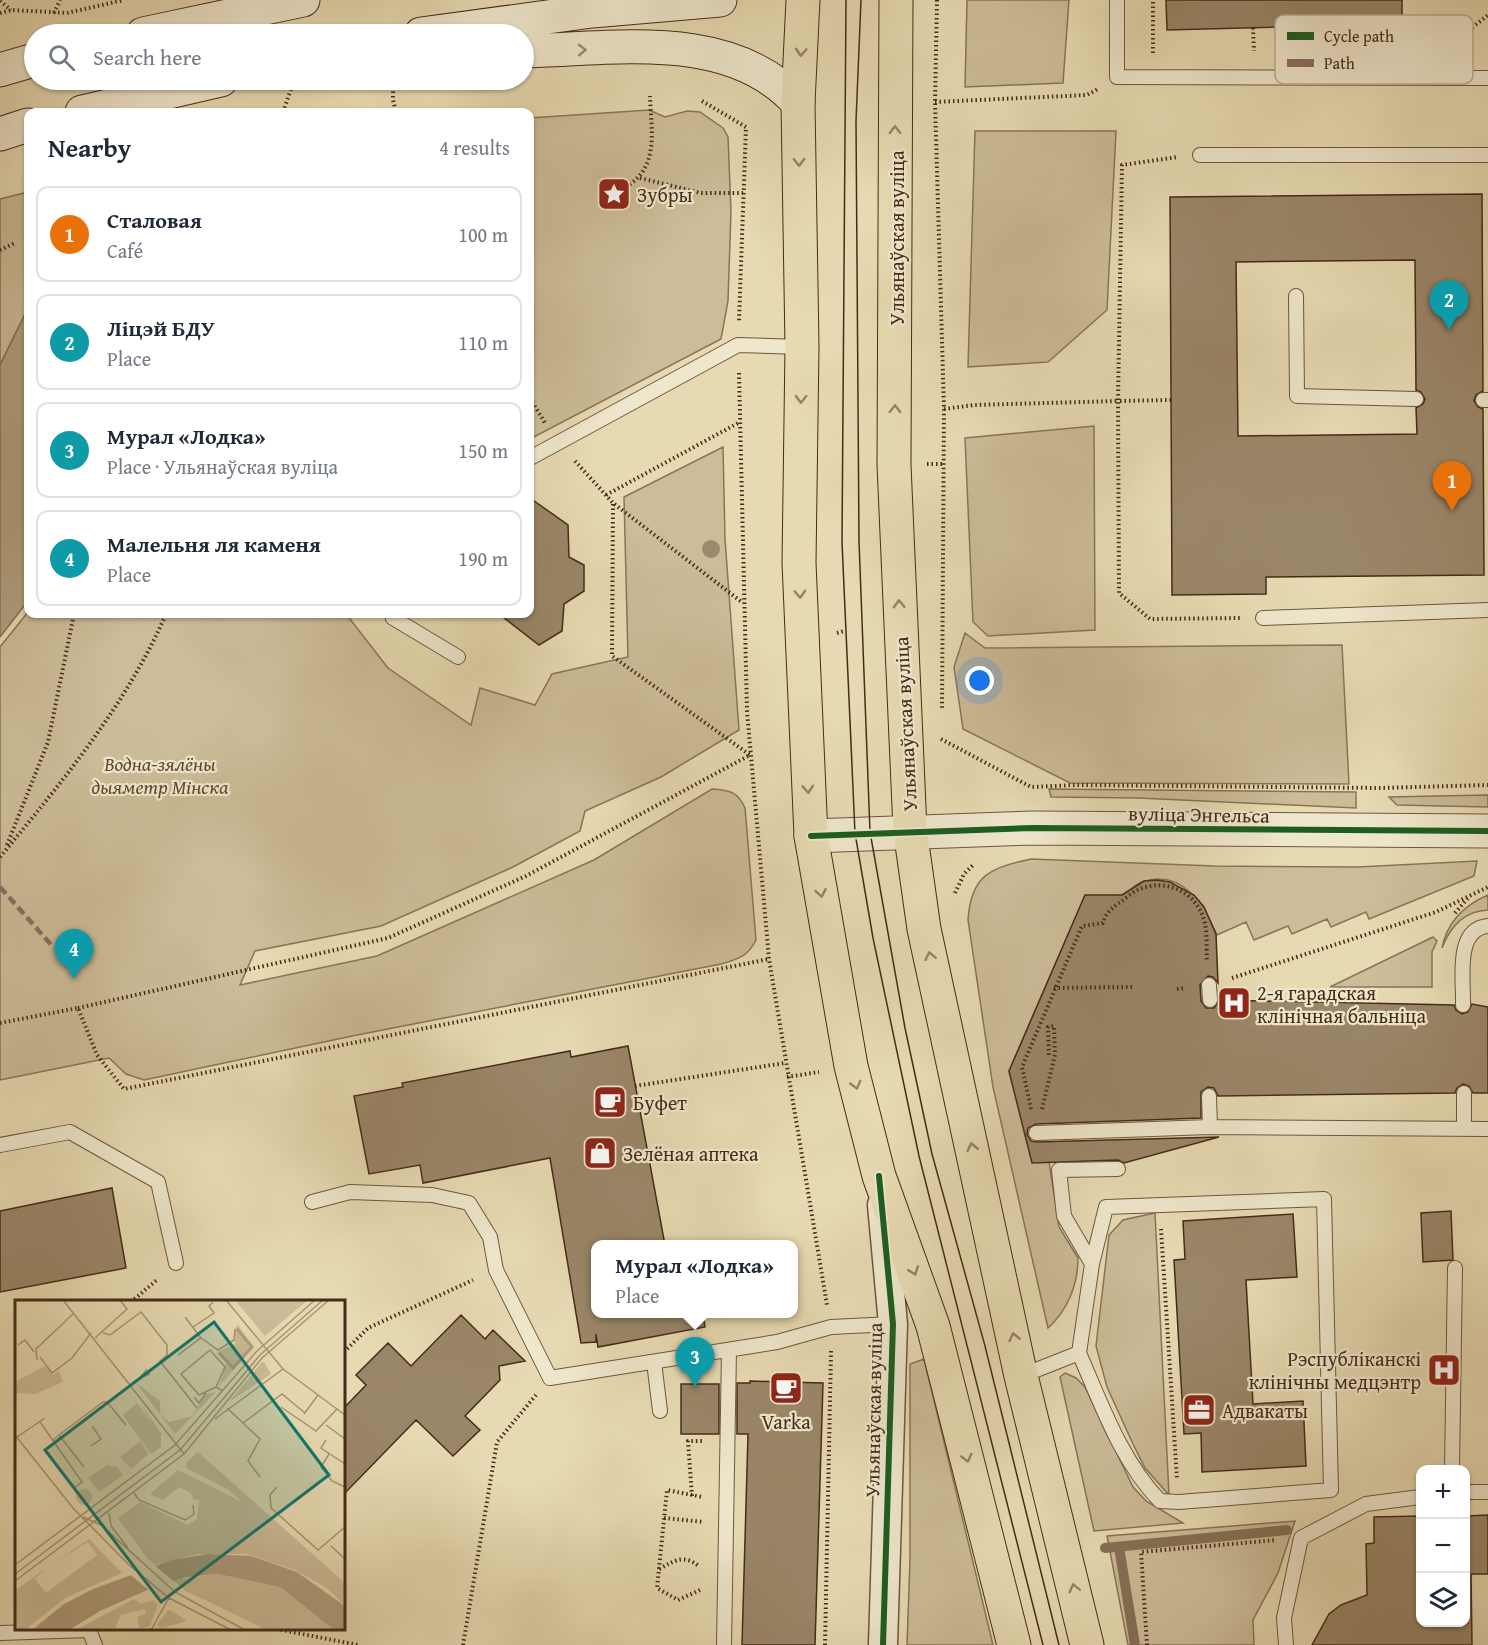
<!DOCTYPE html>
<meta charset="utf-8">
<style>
:root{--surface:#fff;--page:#f6f6f7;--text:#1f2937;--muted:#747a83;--line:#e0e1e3;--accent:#ea580c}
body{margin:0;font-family:"Gentium Book Plus",serif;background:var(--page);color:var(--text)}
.controls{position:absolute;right:18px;bottom:18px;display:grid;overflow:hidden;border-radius:12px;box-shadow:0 2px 4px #0004}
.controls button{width:54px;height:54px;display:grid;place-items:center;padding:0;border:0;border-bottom:2px solid var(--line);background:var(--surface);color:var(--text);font:30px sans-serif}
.you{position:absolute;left:980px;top:681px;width:21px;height:21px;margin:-15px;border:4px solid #fff;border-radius:50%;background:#1a73e8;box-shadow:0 0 0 9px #1a73e833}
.badge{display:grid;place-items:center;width:39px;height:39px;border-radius:50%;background:var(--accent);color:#fff;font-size:20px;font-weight:700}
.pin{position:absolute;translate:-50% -50px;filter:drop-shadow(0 2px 3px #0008)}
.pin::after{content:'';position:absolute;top:32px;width:21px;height:18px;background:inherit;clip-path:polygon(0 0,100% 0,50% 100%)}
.popup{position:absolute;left:591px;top:1240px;width:207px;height:78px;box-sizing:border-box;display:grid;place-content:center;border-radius:12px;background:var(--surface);filter:drop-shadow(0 2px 4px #0005);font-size:20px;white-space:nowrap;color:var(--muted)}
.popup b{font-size:22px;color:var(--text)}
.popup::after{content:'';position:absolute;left:50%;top:100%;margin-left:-12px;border:12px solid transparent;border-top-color:var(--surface)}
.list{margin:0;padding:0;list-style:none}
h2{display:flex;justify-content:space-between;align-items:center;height:78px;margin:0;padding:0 24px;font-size:26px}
h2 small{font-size:20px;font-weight:400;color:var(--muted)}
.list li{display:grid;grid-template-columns:39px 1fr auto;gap:18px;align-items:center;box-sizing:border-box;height:96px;margin:0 12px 12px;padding:0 12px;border:2px solid var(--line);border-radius:12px}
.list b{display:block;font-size:22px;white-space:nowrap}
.list p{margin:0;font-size:20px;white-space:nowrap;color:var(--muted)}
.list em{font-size:20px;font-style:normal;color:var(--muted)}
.icon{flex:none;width:33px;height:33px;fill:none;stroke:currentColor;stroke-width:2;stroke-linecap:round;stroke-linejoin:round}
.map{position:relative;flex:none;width:1488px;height:1645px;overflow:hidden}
.search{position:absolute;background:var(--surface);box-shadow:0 2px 4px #0004;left:24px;top:24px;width:510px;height:66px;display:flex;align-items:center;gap:15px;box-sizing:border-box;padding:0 21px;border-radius:33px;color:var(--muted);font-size:22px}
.panel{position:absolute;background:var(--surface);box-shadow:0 2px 4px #0004;left:24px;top:108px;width:510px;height:510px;border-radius:12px}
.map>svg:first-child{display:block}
.green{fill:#ccbc98;stroke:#897458;stroke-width:1.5}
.water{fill:#b09e7e;stroke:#867055;stroke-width:1.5}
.pier{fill:#e7dab2}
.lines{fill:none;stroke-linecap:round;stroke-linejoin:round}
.stream{stroke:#867055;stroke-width:10}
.building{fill:#9a8668;stroke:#462b18;stroke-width:1.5;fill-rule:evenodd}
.service-casing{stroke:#6e573e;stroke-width:16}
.minor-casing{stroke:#6e573e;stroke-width:31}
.tertiary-casing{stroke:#6e573e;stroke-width:35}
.secondary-casing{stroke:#462b18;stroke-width:35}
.primary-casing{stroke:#462b18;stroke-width:35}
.path{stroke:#462b18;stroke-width:4;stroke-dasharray:1.5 3;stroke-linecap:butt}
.service{stroke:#efe7cd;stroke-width:14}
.minor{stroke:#efe7cd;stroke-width:28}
.tertiary{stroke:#efe7cd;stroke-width:33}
.secondary{stroke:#efe7cd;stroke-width:33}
.primary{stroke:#e7dab2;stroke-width:33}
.tram{stroke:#462b18;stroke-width:1.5}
.quiet{stroke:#8d6e63;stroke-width:4.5;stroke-dasharray:9 4.5;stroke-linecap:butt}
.cycleway-casing{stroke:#efe7cd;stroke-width:10}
.cycleway{stroke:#1b5e20;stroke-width:6}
.tree{fill:#9d8a6c}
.oneway{stroke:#9a8972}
.oneway2{stroke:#968265}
.labels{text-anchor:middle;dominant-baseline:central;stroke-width:4.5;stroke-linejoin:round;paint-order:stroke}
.poi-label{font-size:20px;fill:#462b18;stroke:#efe7cd;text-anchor:start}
.street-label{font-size:20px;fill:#462b18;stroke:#efe7cd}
.park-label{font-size:20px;font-style:italic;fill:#614832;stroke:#efe7cd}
.inset-river{fill:none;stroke:#b09e7e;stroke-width:3}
.inset-road{fill:none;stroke:#a79474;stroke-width:1.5}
.view{fill:#0f766e;fill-opacity:0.15;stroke:#0f766e;stroke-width:3}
.inset-edge{fill:none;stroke:#462b18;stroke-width:3}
.key{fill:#efe7cd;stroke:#bcaf97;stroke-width:1.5}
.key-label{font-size:16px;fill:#462b18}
</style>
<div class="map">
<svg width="1488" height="1645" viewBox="0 0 1488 1645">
<rect width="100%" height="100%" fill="#e7dab2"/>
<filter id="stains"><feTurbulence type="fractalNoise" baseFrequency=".00333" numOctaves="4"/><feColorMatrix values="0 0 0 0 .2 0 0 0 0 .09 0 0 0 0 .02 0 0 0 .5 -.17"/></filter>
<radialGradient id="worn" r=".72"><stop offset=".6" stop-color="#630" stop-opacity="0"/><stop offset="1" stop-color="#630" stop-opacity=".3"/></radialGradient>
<path class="green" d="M967,0H1069L1063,83L965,87Z
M649,110L665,117L687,111L700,112L723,128L728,137L731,211L728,301L721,339L530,439V118Z
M975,131H1116L1107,310L1048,362L968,367Z
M28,192V308L0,365V199Z
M1094,426L1095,630L988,636L973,622L965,438Z
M723,447L725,539L739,730L661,777L585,811L580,831L513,867L381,926L255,951L240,985L377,956L594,860L712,789C730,790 738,792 745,808L756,940C748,956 739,959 721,964L357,1035L144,1080L126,1074L109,1058L0,1080V647L28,612L346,614L388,668L471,725L480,688L535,705L552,674L628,657L624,497Z
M965,633L985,648L1342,645L1349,784L1070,783L963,729L954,667Z
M1049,789L1356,792V808L1139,798L1051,797Z
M1488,795V807L1397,805L1389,797Z
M1031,859L1215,866L1358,867L1477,861L1474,876L1369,919L1366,912L1331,927L1327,919L1292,934L1288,926L1254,940L1246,922L1217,935C1203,905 1183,868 1142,882C1134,885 1129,892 1122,895C1113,899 1095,895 1085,896L1009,1071L1032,1162H1049L1059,1227L1078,1258C1078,1284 1068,1310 1048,1328L993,1087L968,920C971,874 991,868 1031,859Z
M1488,895V910C1464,911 1450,927 1442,948C1447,922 1465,905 1488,895Z
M1433,937L1437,941L1432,952V987H1330Z
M1155,1213L1169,1495L1145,1468L1133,1444L1107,1387L1096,1346L1109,1235L1123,1220Z
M924,1359L993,1645H907L910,1560V1364Z
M1065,1373L1076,1378L1085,1387L1133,1487L1146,1501L1183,1523L1094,1531L1060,1377Z
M1295,1521L1278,1573L1253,1620L1254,1645H1128L1107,1536Z"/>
<path class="water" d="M28,308V601L0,637V365Z"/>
<path class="pier" d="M127,0H300L287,34H116Z
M102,80H272L261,112H93Z"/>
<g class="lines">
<path class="stream" d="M1119,1547L1135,1645
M1105,1548L1287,1530"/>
</g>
<path class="building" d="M1166,0H1402V24L1167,30Z
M1482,194L1483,391L1476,395L1474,401L1478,407L1483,409L1484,575L1266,577V594L1172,595L1170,197ZM1415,260L1416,390L1421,392L1425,399L1423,404L1416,408L1417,434L1238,436L1236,262Z
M530,498L568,525L569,557L584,565V591L564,604L562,631L539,645L499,614H530Z
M1157,880L1170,882L1194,895L1204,907L1216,934L1218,983L1213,977L1208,976L1200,985L1201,1001L1206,1008H1214L1219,1000L1454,1005L1456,1010L1462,1014L1468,1012L1472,1004L1488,1007V1093H1473L1469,1086L1463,1084L1457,1088L1455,1093L1218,1096L1214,1088L1208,1087L1201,1092V1118L1036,1124L1028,1128L1027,1134L1031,1141L1036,1142L1219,1137L1124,1163L1118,1160L1032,1163L1009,1071L1085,895H1122L1144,881Z
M628,1046L665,1245H596V1314H703L705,1327L598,1347L596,1334V1342L581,1343L550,1158L423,1183L420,1165L369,1174L354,1096L403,1087L402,1083L570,1051L571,1057Z
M112,1188L126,1268L0,1292V1211Z
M1451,1211L1453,1260L1423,1262L1421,1213Z
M1293,1214L1297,1277L1246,1280L1253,1404L1303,1401L1306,1466L1202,1472L1201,1433L1184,1434L1174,1260L1185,1259L1183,1221Z
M461,1315L485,1339L493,1330L525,1361L499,1366L500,1380L465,1416L480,1430L453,1456L416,1420L344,1494V1408L366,1385L356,1375L388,1343L411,1366Z
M750,1381L823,1383L815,1645H742L748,1434H737V1383H750Z
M681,1384H719V1434H681Z
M1488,1515V1574H1471L1472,1645H1312L1329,1614L1341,1605L1367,1595L1366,1544L1374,1543V1517L1420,1516V1623H1466V1516Z"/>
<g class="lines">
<g class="service-casing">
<path id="service" d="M1117,2V77L1488,78
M1200,155H1488
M1296,296L1297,396L1416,399
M1483,400H1488
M530,458L738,345L802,347
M394,614L393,618L458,657
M1263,618L1488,610
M1209,985L1210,1000
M1463,1005C1464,981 1454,929 1488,926
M1464,1093V1129
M1209,1096L1210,1127
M1036,1133L1210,1127L1488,1129
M0,1145L70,1132L158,1182L176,1263
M312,1202L350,1192L432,1195L469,1203L490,1237L496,1270L550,1378L777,1342L831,1327L893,1324
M1092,1264L1064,1216L1059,1170L1118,1169
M654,1362L660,1411
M1021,1376L1079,1353L1092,1264L1106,1207L1324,1199L1331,1490L1179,1502L1160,1501C1121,1461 1101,1403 1079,1353
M1452,1470L1455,1268
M1466,1492H1488
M0,1633L89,1630L95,1645
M724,1645L729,1350
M1286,1645L1284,1618L1301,1538L1366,1504L1420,1497"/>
</g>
<g class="minor-casing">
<path id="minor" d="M882,1205L893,1324L883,1645"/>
</g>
<g class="tertiary-casing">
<path id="tertiary" d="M811,836L1033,828L1488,831"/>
</g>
<g class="secondary-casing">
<path id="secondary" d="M143,34L303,0
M421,34L592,11L720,0
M524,51C615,49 731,28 798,103
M0,70L34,60
M82,112L221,80
M0,134L28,125"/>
</g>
<g class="primary-casing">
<path id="primary" d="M803,0L798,103L802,347L799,563L811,836L851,1066L879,1176L933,1326L1014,1645
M896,0L894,465L910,830L924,929L1021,1376L1087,1645"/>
</g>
<path class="path" d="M937,0L935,102L944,409L942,710
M0,1L11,10
M0,13L12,10L67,13L124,0
M54,13L60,0
M1253,28L1254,51
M1392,50L1451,51
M1444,50L1488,15
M1153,53V0
M393,87V100L396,112
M702,101L746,127L739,321
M935,102L1087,95L1098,89
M283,112L294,80
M640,178L701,193H743
M626,187C660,166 651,131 650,96
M0,250L15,243
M739,373L747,711L769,959L827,1305
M530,398L545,423
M1171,400L1118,401L1122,165L1178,157
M944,409L974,405L1118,401L1119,593L1150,619L1241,618
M575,461L613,503L743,603
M927,464H944
M606,495L740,422
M837,633L844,631
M941,739L1031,787L1077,785L1380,788L1488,785
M7,845L48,742L74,614
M0,857C62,782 127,704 166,614
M955,893L964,874L973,865
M1455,913L1468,898
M1232,978L1436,912L1488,887
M1054,988L1133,987
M1177,989L1186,988
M78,1008L388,938L526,876L750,755L612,656L613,503
M0,1023L78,1008L97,1055L124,1089L769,959
M787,1077L819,1072
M635,1086L785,1063
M1031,1109L1022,1067L1082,926L1103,923C1107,909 1115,907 1127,897C1153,875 1194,885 1204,920C1208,933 1206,949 1207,962
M1042,1109L1055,1055L1054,1026L1048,1027L1049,1055
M1161,1229L1177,1479
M131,1302L158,1279
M344,1352L368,1328L473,1280
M692,1496L688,1441H703
M664,1518L704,1522
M659,1569C676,1560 684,1554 700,1567
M700,1590L678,1600L657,1588L667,1490L702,1497
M272,1628L358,1645
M463,1645L497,1442L536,1395
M825,1645L831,1351
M1147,1645L1141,1552L1276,1540"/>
<use href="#service" class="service"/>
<use href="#minor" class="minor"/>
<use href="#tertiary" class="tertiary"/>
<use href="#secondary" class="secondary"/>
<use href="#primary" class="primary"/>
<path class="tram" d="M846,0L842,542L855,833L873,938L919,1156L1043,1645
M861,0L856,121L859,541L870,832L905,1028L932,1154L985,1346L1059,1645"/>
<path class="quiet" d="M0,887L54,948"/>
<g class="cycleway-casing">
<path id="cycleway" d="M811,836L1033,828L1488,831
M879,1176L893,1324L883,1645"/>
</g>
<use href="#cycleway" class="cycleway"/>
</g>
<circle class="tree" cx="711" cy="549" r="9"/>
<defs><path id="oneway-chevron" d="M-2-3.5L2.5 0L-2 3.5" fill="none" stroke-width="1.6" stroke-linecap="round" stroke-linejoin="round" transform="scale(1.5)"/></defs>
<use class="oneway" href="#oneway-chevron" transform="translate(582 50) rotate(-1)"/>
<g class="oneway2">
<use href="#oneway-chevron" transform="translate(801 52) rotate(93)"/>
<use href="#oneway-chevron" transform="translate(895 130) rotate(-91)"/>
<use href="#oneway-chevron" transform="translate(799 162) rotate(89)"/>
<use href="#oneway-chevron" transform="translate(801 399) rotate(91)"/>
<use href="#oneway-chevron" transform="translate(895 409) rotate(-89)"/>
<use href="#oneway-chevron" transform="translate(800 594) rotate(88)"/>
<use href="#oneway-chevron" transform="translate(899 604) rotate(-92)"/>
<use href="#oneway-chevron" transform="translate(808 789) rotate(86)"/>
<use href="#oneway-chevron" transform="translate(821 893) rotate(80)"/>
<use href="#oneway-chevron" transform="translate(930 956) rotate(-102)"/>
<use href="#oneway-chevron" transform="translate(856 1085) rotate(75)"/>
<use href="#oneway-chevron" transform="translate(972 1147) rotate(-103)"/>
<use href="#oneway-chevron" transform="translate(914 1271) rotate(70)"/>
<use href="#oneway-chevron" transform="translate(1014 1337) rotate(-102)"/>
<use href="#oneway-chevron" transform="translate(967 1458) rotate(76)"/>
<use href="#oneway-chevron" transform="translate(1074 1588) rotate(-104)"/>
</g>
<defs>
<g id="sight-square" transform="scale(1.725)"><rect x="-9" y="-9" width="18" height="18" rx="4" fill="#8f2418" stroke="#efe7cd"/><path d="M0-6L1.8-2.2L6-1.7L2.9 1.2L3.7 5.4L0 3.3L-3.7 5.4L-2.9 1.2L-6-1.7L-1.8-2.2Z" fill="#fff"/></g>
<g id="hospital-square" transform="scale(1.725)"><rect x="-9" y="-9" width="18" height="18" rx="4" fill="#8f2418" stroke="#efe7cd"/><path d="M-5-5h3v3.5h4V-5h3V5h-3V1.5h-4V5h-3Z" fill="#fff"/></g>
<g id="cafe-square" transform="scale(1.725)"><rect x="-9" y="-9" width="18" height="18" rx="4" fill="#8f2418" stroke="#efe7cd"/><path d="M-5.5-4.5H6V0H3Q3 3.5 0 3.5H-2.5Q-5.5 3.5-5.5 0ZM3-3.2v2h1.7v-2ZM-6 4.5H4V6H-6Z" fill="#fff"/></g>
<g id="shop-square" transform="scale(1.725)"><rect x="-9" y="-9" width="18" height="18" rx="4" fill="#8f2418" stroke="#efe7cd"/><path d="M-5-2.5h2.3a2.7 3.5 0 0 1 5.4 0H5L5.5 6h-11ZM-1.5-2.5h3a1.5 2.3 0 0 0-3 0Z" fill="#fff"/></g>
<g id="office-square" transform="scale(1.725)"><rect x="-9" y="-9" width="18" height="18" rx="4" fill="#8f2418" stroke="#efe7cd"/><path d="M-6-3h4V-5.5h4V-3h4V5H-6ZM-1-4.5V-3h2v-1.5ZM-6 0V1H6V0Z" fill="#fff"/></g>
</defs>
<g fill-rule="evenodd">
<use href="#sight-square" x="614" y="194"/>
<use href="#hospital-square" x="1234" y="1003"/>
<use href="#cafe-square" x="610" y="1102"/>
<use href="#shop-square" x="600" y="1153"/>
<use href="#hospital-square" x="1444" y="1370"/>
<use href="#cafe-square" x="786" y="1388"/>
<use href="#office-square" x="1199" y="1410"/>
</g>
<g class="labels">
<g class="poi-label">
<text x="637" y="194">Зубры</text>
<text x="1257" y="992">2-я гарадская<tspan x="1257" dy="23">клінічная бальніца</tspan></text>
<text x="633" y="1102">Буфет</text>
<text x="623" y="1153">Зелёная аптека</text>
<text x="1421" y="1358" text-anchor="end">Рэспубліканскі<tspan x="1421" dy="23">клінічны медцэнтр</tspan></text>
<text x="1222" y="1410">Адвакаты</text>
<text x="786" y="1421" text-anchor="middle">Varka</text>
</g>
<g class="street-label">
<text transform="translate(896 238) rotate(-90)">Ульянаўская вуліца</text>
<text transform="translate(905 724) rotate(-93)">Ульянаўская вуліца</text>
<text transform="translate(1199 814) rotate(1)">вуліца Энгельса</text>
<text transform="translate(873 1410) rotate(-89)">Ульянаўская вуліца</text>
</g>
<g class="park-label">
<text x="160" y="763">Водна-зялёны<tspan x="160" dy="23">дыяметр Мінска</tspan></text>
</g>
</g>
<g transform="translate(15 1300)">
<rect width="330" height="330" fill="#e7dab2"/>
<path d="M220,0H293L250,36ZM223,25L238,47L204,87L211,63L202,52L220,44L219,30ZM249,62L256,74L214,102L247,62ZM30,66L38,75L44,71L48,82L20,94L0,93L2,81ZM121,83L145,101V114L154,122L177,116L191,94L201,92L160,134ZM124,101L146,133V147L136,154L108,115L122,103L136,122ZM125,141L134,154L116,169L105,157ZM183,152L330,283V305L310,287L280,270L231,254H182L140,265L132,258L103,218L125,202L173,225L182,219L184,199L179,200L176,193L164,187L148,200L135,194L163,170L227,202L214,190L171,168V163ZM92,165L102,167L108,175L84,192L73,178ZM61 197a8 8 0 1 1 16 0a8 8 0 1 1-16 0ZM74,239L107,273L50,298L10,330H0V291L31,268L20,279L31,293L82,255L73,242L36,265ZM203,274L265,287L319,330H252L171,291L158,280ZM119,299L126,304L138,300L143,304L135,326L125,329L122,317L131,314L129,309L106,315L100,328L61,330ZM153,310H155L172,321L147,328L142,325Z" fill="#ccbc98"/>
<path d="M193,254L236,256L282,272L330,306V330H319L265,287L203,274L171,277L130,291L85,311L54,330H17L49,304L78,289L157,260Z" fill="#b09e7e"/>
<path d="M138,264L161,283L136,292L112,272Z" fill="#e7dab2"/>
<path class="inset-river" d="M222,29L238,48M204,53L219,69M218,68L237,47"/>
<path class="inset-road" d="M48,0L169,154M211,0L268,69L330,115M170,17L186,38M178,27L199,13L194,6L198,2M88,33L95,35L126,12L152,45V55L145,61L182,108M80,38L112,9L105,0M3,45L10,40L19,52M163,55L186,38L203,50L219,40L220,29M25,57L37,73L57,58L76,33M22,60L21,49L59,13M132,69L125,78L135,74M201,87L210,67L195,50L166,74L184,95L201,87L208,91M179,97L184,103L191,93M266,107L301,131L322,109M212,108L245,139L233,161L245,177M289,114L303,95M200,119L268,69M25,122L67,182L59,188M228,123L267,94L290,113M311,125L330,139M0,135L58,208L113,264L154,298L216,330M44,135L88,102H92L111,125M2,137L30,118M311,140L306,148L330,164M37,141L44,135L69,167M76,146L86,139L77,126M314,154L306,167L317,181L330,187M262,187L255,195L256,208L303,250L330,227M119,193L124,200L170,220L179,214L178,205M94,213L96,226L113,248M68,217L86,225L160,292L230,330M316,246L330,259M0,265L160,145L242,51L300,0M0,274L165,150L245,55L308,0M0,281L169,154L247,58L314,0M136,330L154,298"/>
<path class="view" d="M199,22L314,175L146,302L30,150Z"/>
<rect width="330" height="330" class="inset-edge"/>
</g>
<rect x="1275" y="15" width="198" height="69" rx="9" class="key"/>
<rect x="1287" y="32" width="27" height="8" fill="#1b5e20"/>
<rect x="1287" y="59" width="27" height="8" fill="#8d6e63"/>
<g class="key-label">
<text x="1324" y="42">Cycle path</text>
<text x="1324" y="69">Path</text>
</g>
<rect width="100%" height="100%" filter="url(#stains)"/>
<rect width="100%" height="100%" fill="url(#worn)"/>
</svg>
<div class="controls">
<button>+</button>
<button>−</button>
<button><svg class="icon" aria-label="layers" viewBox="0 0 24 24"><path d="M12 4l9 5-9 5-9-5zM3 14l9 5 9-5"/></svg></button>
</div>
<div class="you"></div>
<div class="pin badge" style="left:1452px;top:511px;background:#e8710a">1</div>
<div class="pin badge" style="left:1449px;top:330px;background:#0f9aa8">2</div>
<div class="pin badge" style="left:695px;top:1387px;background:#0f9aa8">3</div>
<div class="popup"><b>Мурал «Лодка»</b>Place</div>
<div class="pin badge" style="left:74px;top:979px;background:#0f9aa8">4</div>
<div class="search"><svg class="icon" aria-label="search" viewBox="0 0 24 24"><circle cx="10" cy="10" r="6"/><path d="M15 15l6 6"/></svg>Search here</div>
<section class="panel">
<h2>Nearby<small>4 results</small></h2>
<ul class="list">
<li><span class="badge" style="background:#e8710a">1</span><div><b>Сталовая</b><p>Café</p></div><em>100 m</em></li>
<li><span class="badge" style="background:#0f9aa8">2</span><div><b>Ліцэй БДУ</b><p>Place</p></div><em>110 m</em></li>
<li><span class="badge" style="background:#0f9aa8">3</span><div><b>Мурал «Лодка»</b><p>Place · Ульянаўская вуліца</p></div><em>150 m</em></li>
<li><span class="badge" style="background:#0f9aa8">4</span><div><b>Малельня ля каменя</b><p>Place</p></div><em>190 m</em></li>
</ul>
</section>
</div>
